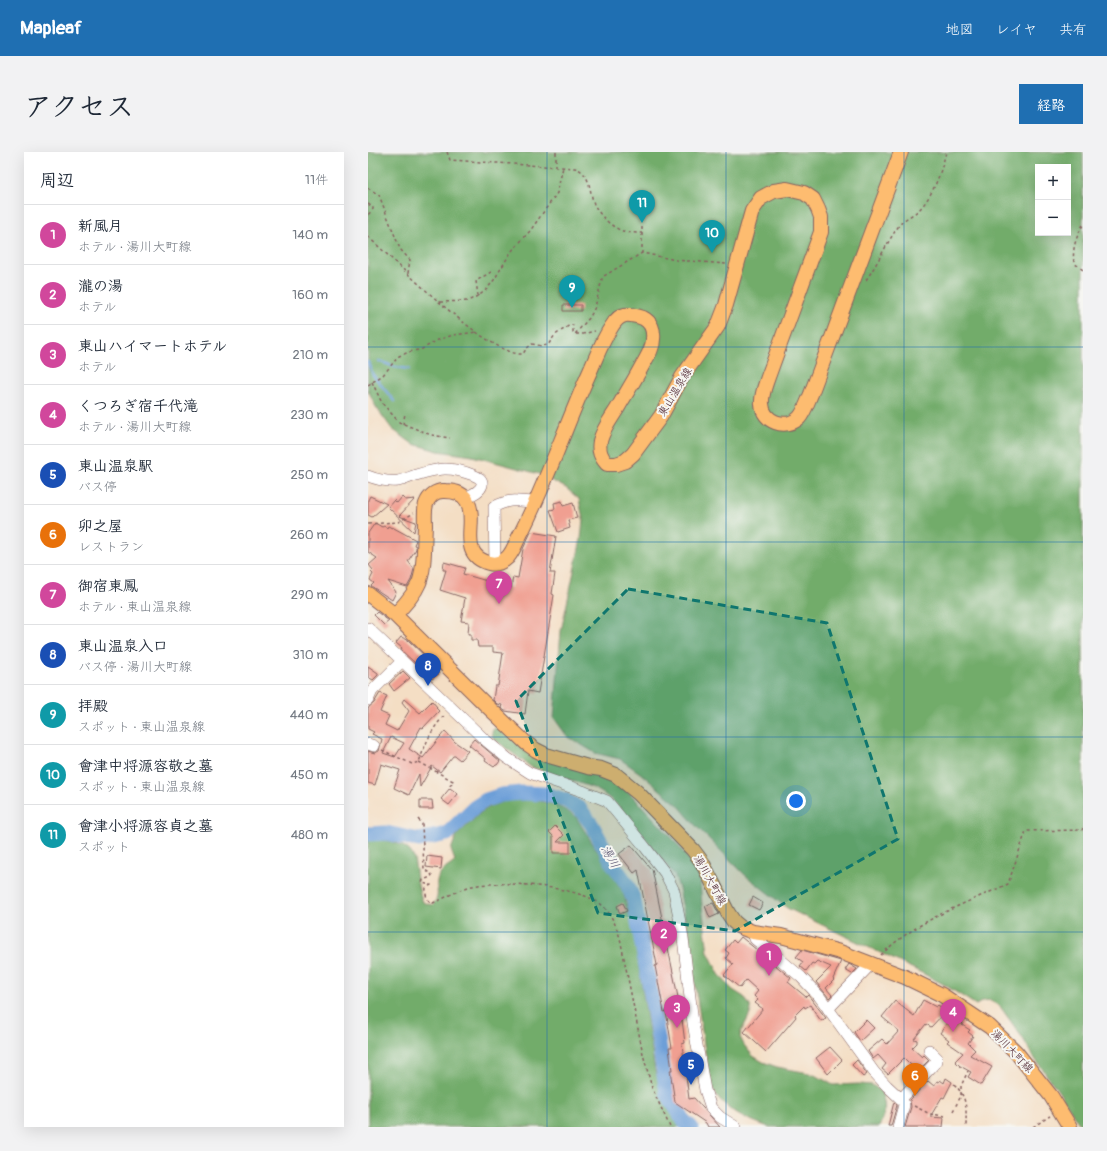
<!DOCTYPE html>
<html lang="ja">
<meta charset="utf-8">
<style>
:root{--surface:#fff;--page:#f2f2f3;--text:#1f2937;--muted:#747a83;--line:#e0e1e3;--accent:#1f6fb2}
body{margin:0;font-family:Pangolin,"Klee One",sans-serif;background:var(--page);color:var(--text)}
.controls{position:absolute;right:12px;top:12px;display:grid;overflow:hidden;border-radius:0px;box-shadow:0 4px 16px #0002}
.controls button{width:36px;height:36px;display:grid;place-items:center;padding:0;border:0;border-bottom:1px solid var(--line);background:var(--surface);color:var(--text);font:20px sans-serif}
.you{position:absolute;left:428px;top:649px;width:14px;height:14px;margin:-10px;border:3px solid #fff;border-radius:50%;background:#1a73e8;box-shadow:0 0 0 6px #1a73e833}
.badge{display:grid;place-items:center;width:26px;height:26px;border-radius:50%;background:var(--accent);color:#fff;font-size:13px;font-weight:700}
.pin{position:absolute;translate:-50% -33px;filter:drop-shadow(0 1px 2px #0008)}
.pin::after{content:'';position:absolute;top:21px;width:14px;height:12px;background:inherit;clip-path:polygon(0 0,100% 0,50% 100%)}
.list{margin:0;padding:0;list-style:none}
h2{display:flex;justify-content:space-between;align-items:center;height:52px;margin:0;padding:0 16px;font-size:17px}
h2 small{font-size:13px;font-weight:400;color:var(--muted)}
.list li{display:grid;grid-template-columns:26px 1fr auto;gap:12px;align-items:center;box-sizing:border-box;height:60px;padding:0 16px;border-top:1px solid var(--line)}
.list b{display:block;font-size:15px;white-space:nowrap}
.list p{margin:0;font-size:13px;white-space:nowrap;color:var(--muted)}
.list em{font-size:13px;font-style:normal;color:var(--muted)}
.map{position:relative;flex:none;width:715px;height:975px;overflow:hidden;border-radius:0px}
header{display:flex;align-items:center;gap:24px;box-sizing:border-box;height:56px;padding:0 20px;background:var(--accent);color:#fff}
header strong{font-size:19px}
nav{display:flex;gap:22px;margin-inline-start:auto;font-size:14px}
.intro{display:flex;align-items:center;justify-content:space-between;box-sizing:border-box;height:96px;padding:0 24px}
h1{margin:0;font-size:28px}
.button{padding:10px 18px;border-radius:0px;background:var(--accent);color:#fff;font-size:14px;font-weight:700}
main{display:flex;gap:24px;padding:0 24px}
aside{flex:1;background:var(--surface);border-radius:0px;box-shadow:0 4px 16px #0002}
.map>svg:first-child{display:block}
.forest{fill:#72ac6b;stroke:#5e664b;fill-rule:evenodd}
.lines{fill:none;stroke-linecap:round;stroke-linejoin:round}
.stream{stroke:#6d9fd8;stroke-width:2.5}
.river{stroke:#6d9fd8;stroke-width:15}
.building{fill:#f09f91;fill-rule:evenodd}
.minor-casing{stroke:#866261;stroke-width:12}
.major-casing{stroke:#866261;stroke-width:16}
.path{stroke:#866261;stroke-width:1.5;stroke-dasharray:3 3;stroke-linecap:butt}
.minor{stroke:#fff;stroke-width:11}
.major{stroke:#fdbc70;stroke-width:14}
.marked{fill:#0f766e;fill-opacity:0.2;stroke:#0f766e;stroke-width:3;stroke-dasharray:8 5;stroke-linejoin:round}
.grid{fill:none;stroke:#1f6fb2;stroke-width:1;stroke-opacity:0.55}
.labels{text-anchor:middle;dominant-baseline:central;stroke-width:4;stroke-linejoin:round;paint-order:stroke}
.street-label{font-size:11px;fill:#4a1f2b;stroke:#f6f6f2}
.water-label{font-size:12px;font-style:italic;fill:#585270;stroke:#f6f6f2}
</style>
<header>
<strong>Mapleaf</strong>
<nav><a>地図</a><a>レイヤ</a><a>共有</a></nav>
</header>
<div class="intro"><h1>アクセス</h1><a class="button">経路</a></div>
<main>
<aside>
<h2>周辺<small>11件</small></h2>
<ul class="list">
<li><span class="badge" style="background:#d1479c">1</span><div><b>新風月</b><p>ホテル · 湯川大町線</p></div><em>140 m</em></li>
<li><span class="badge" style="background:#d1479c">2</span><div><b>瀧の湯</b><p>ホテル</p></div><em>160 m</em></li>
<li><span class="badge" style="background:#d1479c">3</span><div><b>東山ハイマートホテル</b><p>ホテル</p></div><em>210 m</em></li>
<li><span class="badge" style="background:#d1479c">4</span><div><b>くつろぎ宿千代滝</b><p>ホテル · 湯川大町線</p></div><em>230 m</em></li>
<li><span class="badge" style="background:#1a4fb4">5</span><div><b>東山温泉駅</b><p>バス停</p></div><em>250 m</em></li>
<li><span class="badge" style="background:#e8710a">6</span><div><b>卯之屋</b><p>レストラン</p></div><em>260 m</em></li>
<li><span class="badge" style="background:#d1479c">7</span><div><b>御宿東鳳</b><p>ホテル · 東山温泉線</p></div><em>290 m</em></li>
<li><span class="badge" style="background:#1a4fb4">8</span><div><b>東山温泉入口</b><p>バス停 · 湯川大町線</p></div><em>310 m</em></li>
<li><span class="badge" style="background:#0f9aa8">9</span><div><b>拝殿</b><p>スポット · 東山温泉線</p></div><em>440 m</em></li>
<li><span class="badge" style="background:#0f9aa8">10</span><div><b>會津中将源容敬之墓</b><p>スポット · 東山温泉線</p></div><em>450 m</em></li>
<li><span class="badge" style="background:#0f9aa8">11</span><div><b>會津小将源容貞之墓</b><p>スポット</p></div><em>480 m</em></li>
</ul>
</aside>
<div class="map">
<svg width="715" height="975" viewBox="0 0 715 975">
<rect width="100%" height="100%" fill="#f6f6f2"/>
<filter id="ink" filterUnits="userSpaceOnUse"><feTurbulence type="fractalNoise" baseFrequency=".025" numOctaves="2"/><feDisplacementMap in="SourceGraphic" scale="8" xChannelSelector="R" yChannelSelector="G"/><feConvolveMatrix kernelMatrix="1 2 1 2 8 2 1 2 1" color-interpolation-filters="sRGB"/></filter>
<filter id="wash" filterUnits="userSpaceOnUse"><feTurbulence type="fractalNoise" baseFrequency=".012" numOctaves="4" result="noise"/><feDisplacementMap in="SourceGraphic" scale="16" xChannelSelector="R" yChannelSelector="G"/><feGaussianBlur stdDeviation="0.9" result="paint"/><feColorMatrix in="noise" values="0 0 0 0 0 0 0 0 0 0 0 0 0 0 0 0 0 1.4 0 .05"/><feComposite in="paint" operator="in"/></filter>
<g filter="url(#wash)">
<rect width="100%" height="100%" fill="#f4dec4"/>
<path class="forest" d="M0,0H715V975H713L691,940L665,904L654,885L631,853L622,848L615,849L608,853L577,833L554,821L419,756L377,723L327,673L310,653L272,621L252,607L227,601L199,584L186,566L193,479L213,387L215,367L211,347L198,336L171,322L104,304L70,299L45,292L24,277L8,255L0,238ZM670,15H700V81H670Z
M127,576L134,578L253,632L305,687L328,717L332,729L334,754L340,800L351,822L359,832L365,838L376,845L382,854L383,860L373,880L372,885L376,893L385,904L395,910L409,915L441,921L451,925L465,933L491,932L504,933L513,939C518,954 518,960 511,975H401C385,970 360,959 350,945C344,938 342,929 340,919L318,772L311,736L307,724C296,709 284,695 272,680C258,663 245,644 223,635L163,615L126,587C123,583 123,579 127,576Z
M139,648C168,647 184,648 208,665L255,740L265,776L287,918L299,948L316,975H0V687C14,687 42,690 46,707C47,711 47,715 48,719C49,730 51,740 55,750L64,753C74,744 66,736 70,725C72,718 82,715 87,709L83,698L88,684L112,661L123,654Z"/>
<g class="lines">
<path class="stream" d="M11,209L27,215L41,217
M0,210L5,223L26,249"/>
<path class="river" d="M0,682L18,681L51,688L79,682L107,655L118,648L133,643L153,641L177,642L197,648L212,657L224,673L245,712L259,732L266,748L283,842L299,941L316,969L323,975"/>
</g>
<g id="blocks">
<path class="building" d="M195,153H213V159H195Z
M2,344L19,352L4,365L0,363V348Z
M34,345L37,348L47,347L31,364L48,370L46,380L20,355L26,348L29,351Z
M194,349L195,354L205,351L209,366L200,368L202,376L190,380L182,358L187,357L186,351Z
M7,371L14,375L16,374L19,376L20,374L24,376V375L48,388L46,393L48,394V397L40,409L46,417L43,428L39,435L20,429L28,440L24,448L3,434L6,431L2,428L5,422L3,420L5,418L1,413L9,406L0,400V381Z
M163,380L188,384L182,421H187L184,442L186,443L170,541L160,539L157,562L137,559L133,556L134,553L129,552L125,548L127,534H130L135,501L125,500V495H110L109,488H103V482H100L101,470L93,469L97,446L72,438L78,418H75L76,410L97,416L95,422L143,436L145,425L150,426L155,397Z
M9,460L21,469L16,473L6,463Z
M33,485L40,488L60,507L71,522L64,527L33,498L34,496L28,491Z
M0,514L10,521V523L5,528L0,525Z
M35,519L42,526L26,539L21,532Z
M12,541L19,544L12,560L21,564L17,573L29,579L41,559L34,550L36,547L52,561L64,549L69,555L68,556L71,559L55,576L53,575L41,597L55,606L77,579L87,590L100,599L92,608L87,604H85L72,620L64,614L52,635L51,622L41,643L26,636L32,618L13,612L7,633L0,631V599L7,601L11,599L14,587L4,582L6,580L0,577V558L1,555L6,551ZM23,585L36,591L27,605L15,601Z
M106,587L132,609L129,613H128L126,615L117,609L118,607L101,593Z
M82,636L90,642L81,653L73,647Z
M52,648H64L65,657H52Z
M187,674L196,683L189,690H202V701H185V684L181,680Z
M263,693L283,717H284L313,860L317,891L314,892L321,947L326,946L352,975H340L338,971L307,950L302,918H304L301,896H304L298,859L296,860L287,814L289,813L270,718L266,721L251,702Z
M59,704L74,706L73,717L58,715Z
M385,745L395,751L391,758L381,753Z
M255,751L259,759L252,762L249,754Z
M345,751L351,762L342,766L337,754Z
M373,785L423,826L420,830L438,845L440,843L458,866L453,869L442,853L437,856L436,854L427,863L428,865L398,900L376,880L395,857L387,851L390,848L386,844L390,839L378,828L372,836L356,823L365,812L358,806L361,801L357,798L365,788L368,791Z
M434,798L473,809L465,827L466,828L458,836L464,843L461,846L448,830L463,815L449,809L446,812L444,811L438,819L432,814L435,810L428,805Z
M481,812L489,817L484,822L477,818Z
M555,848L568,855L570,853L578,859L563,875L558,872L546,887L549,888V891L544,896L554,905L556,903L561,908L549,920L544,916L545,915L536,906L520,922L514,917L518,912L510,903L505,907L500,899L514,887L519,892L531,879L514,865L527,849L546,864Z
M584,864L595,871L594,873L602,878L600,880L605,884L600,891L607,898L602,903L624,915L613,933L600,925L603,920L592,914L587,909L595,901L579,890L581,888L572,881Z
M498,868L506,876L492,889L486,880Z
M462,895L474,908L460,922L448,906Z
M489,908L499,922L495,925L484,913Z
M578,926L584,930L576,946L574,945L562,965L576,966L575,975H537L543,955L542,948L560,929L566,934L569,929L571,930L572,928L576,931Z
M526,950L529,953L523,974H520Z"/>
</g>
</g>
<g filter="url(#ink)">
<use href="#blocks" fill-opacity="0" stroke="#866261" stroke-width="1"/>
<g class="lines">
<g class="minor-casing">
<path id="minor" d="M0,324C10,328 19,330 30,329C36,328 42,325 48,323C71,316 82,314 105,323C110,325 115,327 114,333C112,340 103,343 97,346
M127,412L126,355C145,345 149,350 168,350
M0,476L116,587L139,606L162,621L217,640L239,649L277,695L297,721L306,739L315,786L325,871L337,938L343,956L352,965L368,975
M0,548L4,539L34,509
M0,592L6,594
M385,780L387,787L407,803L433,825L451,844L506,920L519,934L535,949L536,953L530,975
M460,857L504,811
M533,947L569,909V906L561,898"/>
</g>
<g class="major-casing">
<path id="major" d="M0,442L27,463L117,552L158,591L168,598L178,603L220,615L233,617L248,623L270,641L325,698L334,710L360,761L366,770L372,775L385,780L413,784L472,800L537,825L574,843L622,875L648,900L683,944L702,975
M27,463C36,453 46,443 51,431C57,417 56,389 57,374C57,367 56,359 58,352C61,344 68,338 77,339C85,339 95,341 99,349C111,369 88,402 121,411C128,413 135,410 140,405C146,398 148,390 152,383C178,332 196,278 219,226C227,209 233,190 244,174C247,169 251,164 257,163C263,162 269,164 275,166C283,170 286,178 285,187C285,197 279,205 274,214C266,229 257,243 249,257C242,268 235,277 232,289C230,299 233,305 239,312H248L257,309L265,302L293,264L314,225L350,174L358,153L384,59L393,46L406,39L419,37L436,41L445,47L450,57L453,65V80L400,225C397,234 393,243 394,252C395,270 417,278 431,266C436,261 440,249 443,242L533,0"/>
</g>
<path class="path" d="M79,0L82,8L207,16C223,21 221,39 226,52C231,63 244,76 255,79C261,81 268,81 274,81
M188,0V15
M0,36L11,43L32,97L42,108L40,121
M0,52L5,55V57L0,63
M715,73C708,85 704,97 706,111L715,118
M274,75V101
M0,85C28,109 121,205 155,202L158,197L164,192L174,194L180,193L187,183L202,173H205V180L207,182L222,165L227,155L234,127L236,124L274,101L308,108L358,112
M498,128C510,111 518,92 530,75C536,66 544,64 551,58C566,42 573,20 578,0
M110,144L108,129L123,120
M72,150L100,149L113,142L119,137L126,128L143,100L162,79L189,41L195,15
M208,182H215L227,179
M4,230L14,251L31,270L63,283L82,286
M0,233L15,223L31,204L41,200L54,197L70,188L85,183L109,180
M35,272L37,262
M0,372L30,370L46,361
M14,598L44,612L51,610C57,593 63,577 77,563
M51,610L85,629L84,632L80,635
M50,667L54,672L56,717L64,723L63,725L55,728L54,731L63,733L58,736C57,743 59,749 65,751C78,746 90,737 104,734C132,728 214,734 235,754C244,763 248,774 252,786L275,902L284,936L302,975
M513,803C547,769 596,752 640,732L658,679L714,678L715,676
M586,932C600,946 598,956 598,975
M546,954L562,962L577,964
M585,959L593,944V934L600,919
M665,975L682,964"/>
<use href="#minor" class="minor"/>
<use href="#major" class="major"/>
</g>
</g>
<path class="marked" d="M260,437L459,471L530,687L367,779L230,761L148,549Z"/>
<path class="grid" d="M179,0V975M358,0V975M536,0V975M0,195H715M0,390H715M0,585H715M0,780H715"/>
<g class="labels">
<g class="street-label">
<text transform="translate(307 240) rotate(-59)">東山温泉線</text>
<text transform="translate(342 728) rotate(61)">湯川大町線</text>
<text transform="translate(644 899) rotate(46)">湯川大町線</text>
</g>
<g class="water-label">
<text transform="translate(242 705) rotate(61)">湯川</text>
</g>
</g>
</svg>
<div class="controls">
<button>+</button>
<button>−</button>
</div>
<div class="you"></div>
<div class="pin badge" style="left:401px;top:824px;background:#d1479c">1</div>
<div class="pin badge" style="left:296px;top:802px;background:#d1479c">2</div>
<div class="pin badge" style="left:309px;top:876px;background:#d1479c">3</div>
<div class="pin badge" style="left:585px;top:880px;background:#d1479c">4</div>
<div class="pin badge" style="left:323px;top:933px;background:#1a4fb4">5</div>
<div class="pin badge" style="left:547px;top:944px;background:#e8710a">6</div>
<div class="pin badge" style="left:131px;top:452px;background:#d1479c">7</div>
<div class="pin badge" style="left:60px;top:534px;background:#1a4fb4">8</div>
<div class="pin badge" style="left:204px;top:156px;background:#0f9aa8">9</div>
<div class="pin badge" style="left:344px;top:101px;background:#0f9aa8">10</div>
<div class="pin badge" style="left:274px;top:71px;background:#0f9aa8">11</div>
</div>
</main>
